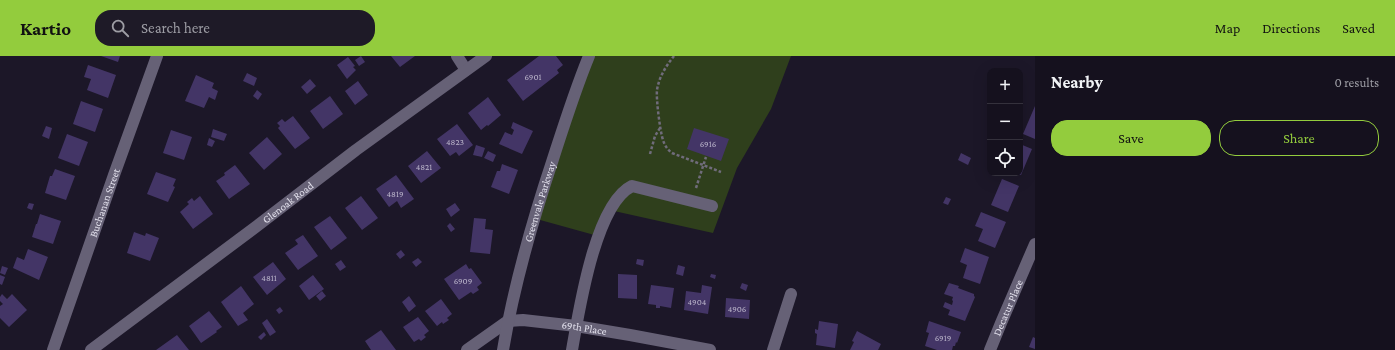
<!DOCTYPE html>
<meta charset="utf-8">
<style>
:root{--surface:#15111e;--page:#1e1a27;--text:#f1f3f6;--muted:#9d9da4;--line:#34313c;--accent:#93cc3d}
body{margin:0;font-family:"Crimson Pro",serif;background:var(--page);color:var(--text)}
.controls{position:absolute;right:12px;top:12px;display:grid;overflow:hidden;border-radius:8px;box-shadow:0 4px 16px #0002}
.controls button{width:36px;height:36px;display:grid;place-items:center;padding:0;border:0;border-bottom:1px solid var(--line);background:var(--surface);color:var(--text);font:20px sans-serif}
.list{margin:0;padding:0;list-style:none}
h2{display:flex;justify-content:space-between;align-items:center;height:52px;margin:0;padding:0 16px;font-size:17px}
h2 small{font-size:13px;font-weight:400;color:var(--muted)}
.actions{display:flex;gap:8px;padding:12px 16px}
.actions a{flex:1;padding:9px 0;border:1px solid var(--accent);border-radius:16px;text-align:center;font-size:14px;color:var(--accent)}
.actions .main{background:var(--accent);color:#111}
.icon{flex:none;width:22px;height:22px;fill:none;stroke:currentColor;stroke-width:2;stroke-linecap:round;stroke-linejoin:round}
.map{position:relative;flex:none;width:1035px;height:294px;overflow:hidden}
header{display:flex;align-items:center;gap:24px;box-sizing:border-box;height:56px;padding:0 20px;background:var(--accent);color:#111}
header strong{font-size:19px}
nav{display:flex;gap:22px;margin-inline-start:auto;font-size:14px}
.search{width:280px;height:36px;background:var(--page);display:flex;align-items:center;gap:10px;box-sizing:border-box;padding:0 14px;border-radius:16px;color:var(--muted);font-size:15px}
main{display:flex}
aside{flex:1;background:var(--surface)}
.map>svg:first-child{display:block}
.green{fill:#2f3f1c}
.building{fill:#433566}
.lines{fill:none;stroke-linecap:round;stroke-linejoin:round}
.path{stroke:#706c7b;stroke-width:2.5;stroke-dasharray:3 2;stroke-linecap:butt}
.minor{stroke:#666176;stroke-width:12}
.labels{text-anchor:middle;dominant-baseline:central;stroke-width:3.5;stroke-linejoin:round;paint-order:stroke}
.number-label{font-size:9px;fill:#bab4ca}
.street-label{font-size:11px;fill:#e1dfeb;stroke:#1c1728}
</style>
<header>
<strong>Kartio</strong>
<div class="search"><svg class="icon" aria-label="search" viewBox="0 0 24 24"><circle cx="10" cy="10" r="6"/><path d="M15 15l6 6"/></svg>Search here</div>
<nav><a>Map</a><a>Directions</a><a>Saved</a></nav>
</header>
<main>
<div class="map">
<svg width="1035" height="294" viewBox="0 0 1035 294">
<rect width="100%" height="100%" fill="#1c1728"/>
<path class="green" d="M589,0H791L771,53L737,112L713,177L614,155L598,180L533,162Z"/>
<path class="building" d="M101,0H120L118,6Z
M361,0L365,6L359,10L355,4Z
M391,0H415L400,11Z
M539,0H556L563,9L557,14L559,17L523,45L507,24Z
M348,1L355,10L353,11L356,14L347,23L337,9Z
M88,9L116,19L108,42L87,34L91,23L84,21Z
M247,17L257,22L254,30L243,25Z
M196,19L214,27L212,32L218,35L215,44L209,41L204,52L185,45Z
M310,23L316,30L307,38L301,31Z
M358,25L368,39L355,49L345,35Z
M257,34L262,38L258,44L253,40Z
M330,40L343,58L323,73L310,55Z
M488,41L501,59L488,70L487,69L481,74L468,57Z
M81,45L103,53L95,76L73,68Z
M1035,50V83L1023,78Z
M293,60L310,82L295,93L278,72L280,70L277,67L282,63L285,66Z
M513,66L533,75L522,98L499,88L505,76L512,79L514,74L511,72Z
M457,68L473,89L459,100L456,96L450,100L437,83Z
M46,70L52,72L49,83L42,80Z
M694,72L729,83L721,105L687,93Z
M213,73L227,78L224,85L211,81Z
M171,74L192,81L184,104L163,97Z
M67,78L88,86L79,110L58,102Z
M267,81L282,98L264,114L249,97Z
M209,82L215,85L212,91L207,89Z
M1020,88L1032,93L1021,119L1016,117H1020Z
M476,89L485,92L482,101L473,99Z
M427,95L441,112L421,127L408,110Z
M488,95L496,99L493,106L484,102Z
M961,97L971,102L968,109L958,104Z
M502,108L518,114L509,138L491,131L497,115H500Z
M235,109L250,128L229,143L216,125L225,119L224,117Z
M55,113L75,120L66,144L45,137L50,120H52Z
M156,116L176,123L173,130L175,131L168,146L147,138Z
M396,119L414,143L401,152L397,145L389,151L376,133Z
M1002,123L1019,130L1008,156L991,149Z
M200,140L213,158L193,173L180,156L189,148L187,146L192,142L194,145Z
M361,140L378,162L362,174L345,152Z
M946,141L951,143L948,149L943,147Z
M29,147L34,148L32,154L27,152Z
M455,147L460,154L451,161L446,153Z
M981,156L1006,166L995,192L978,185L983,173L975,170Z
M40,158L61,165L53,188L32,181L36,168H37Z
M330,160L347,182L331,194L314,171Z
M474,162L486,163L485,173L493,174L490,198L470,196Z
M450,167L455,173L451,176L447,170Z
M134,176L145,180L146,177L159,182L150,205L127,197Z
M303,179L318,200L298,214L285,197L298,188L295,184Z
M965,192L989,201L980,228L963,222L967,209L960,206Z
M28,193L48,201L39,224L13,212L17,201L24,204Z
M401,194L405,199L400,203L396,198Z
M418,202L422,206L416,211L412,206Z
M637,203L644,204L643,210L636,208Z
M341,204L346,211L340,215L335,208Z
M273,206L286,223L267,239L253,221Z
M466,208L469,213L471,212L482,227L477,231L479,234L473,238L471,236L459,244L444,223Z
M678,209L685,211L683,220L676,218Z
M2,210L8,212L5,219L0,217Z
M618,218L637,219V243L618,242Z
M711,218L716,219L715,223L710,221Z
M0,219L5,221L2,229L0,228Z
M313,219L324,233L309,244L299,230Z
M742,227L748,229L746,235L740,232Z
M949,227L959,230L958,232L974,238V240L975,241L965,265L948,259L950,254L943,251L945,246L952,249L953,245L952,244L953,241L944,238Z
M651,229L674,232L671,252L660,250V252H656V249L648,248Z
M702,229L712,231L708,258L684,254L686,235L701,237Z
M241,230L254,248L243,257L248,264L238,270L221,246Z
M322,235L326,240L320,245L316,240Z
M2,238L7,243L12,238L27,254L9,271L0,262V250L3,248L0,245V241Z
M409,240L416,250L409,256L402,246Z
M726,242L750,244L749,263L725,261Z
M441,243L452,258L447,262L449,264L443,268L442,266L437,270L425,255Z
M280,251L283,255L279,258L276,254Z
M209,255L222,271L216,275L217,276L201,287L189,270Z
M418,261L429,275L424,279L426,281L421,285L419,283L414,286L403,271Z
M267,263L276,276L270,280L262,267Z
M819,265L838,268L835,292L816,289L817,278L815,277V273L818,274Z
M929,265L961,276L957,287L956,286L955,290H953L952,294H937L925,290L929,277L926,276Z
M381,274L396,294H371L365,285Z
M857,275L881,288L878,294H850L854,286L852,285Z
M264,276L266,279L261,284L258,281Z
M177,279L189,294H156Z
M1033,281L1035,282V293L1029,291Z"/>
<g class="lines">
<path class="path" d="M674,0C666,10 659,21 657,34C656,43 660,75 663,84C665,90 667,93 672,97L721,116
M650,98L655,80L660,72
M696,132L706,101"/>
<g class="minor">
<path d="M457,0L466,14"/>
<path id="s1" d="M53,294L114,119L157,0"/>
<path id="s2" d="M91,294L257,170L356,94L486,0"/>
<path id="s3" d="M467,294L508,265L523,264L576,270L630,279L710,294"/>
<path id="s4" d="M503,294C514,229 532,166 553,103C564,69 575,34 589,0"/>
<path d="M572,294C579,255 595,148 632,130L712,150"/>
<path d="M773,294L791,238"/>
<path id="s5" d="M990,294L1001,267L1035,188"/>
</g>
</g>
<g class="labels">
<g class="number-label">
<text x="533" y="21">6901</text>
<text x="455" y="86">4823</text>
<text x="708" y="88">6916</text>
<text x="424" y="111">4821</text>
<text x="395" y="138">4819</text>
<text x="269" y="222">4811</text>
<text x="463" y="225">6909</text>
<text x="697" y="246">4904</text>
<text x="737" y="253">4906</text>
<text x="943" y="282">6919</text>
</g>
<g class="street-label">
<text stroke="none"><textPath href="#s4" startOffset="153">Greenvale Parkway</textPath></text>
<text stroke="none"><textPath href="#s2" startOffset="246">Glenoak Road</textPath></text>
<text stroke="none"><textPath href="#s1" startOffset="156">Buchanan Street</textPath></text>
<text stroke="none"><textPath href="#s5" startOffset="46">Decatur Place</textPath></text>
<text stroke="none"><textPath href="#s3" startOffset="127">69th Place</textPath></text>
</g>
</g>
</svg>
<div class="controls">
<button>+</button>
<button>−</button>
<button><svg class="icon" aria-label="locate" viewBox="0 0 24 24"><circle cx="12" cy="12" r="6"/><path d="M12 2v4M12 18v4M2 12h4M18 12h4"/></svg></button>
</div>
</div>
<aside>
<h2>Nearby<small>0 results</small></h2>
<ul class="list">
</ul>
<div class="actions"><a class="main">Save</a><a>Share</a></div>
</aside>
</main>
